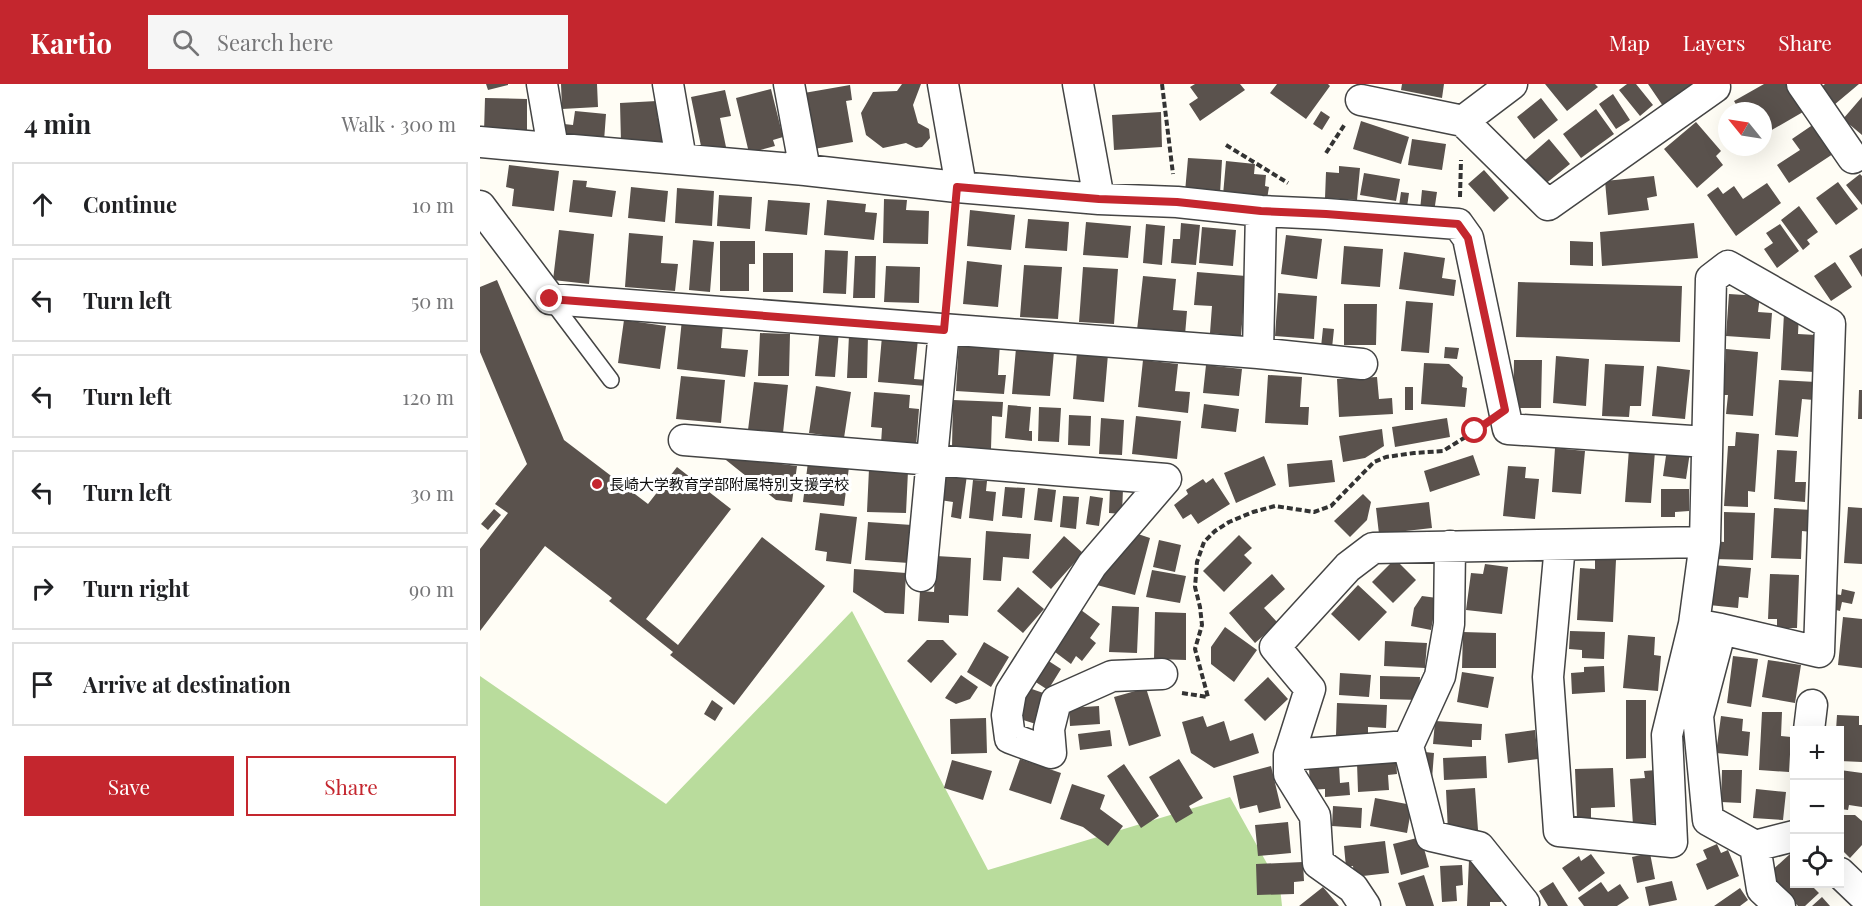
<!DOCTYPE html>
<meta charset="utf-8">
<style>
:root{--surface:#fff;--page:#f6f6f6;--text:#202124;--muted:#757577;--line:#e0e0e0;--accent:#c4262e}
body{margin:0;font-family:"Playfair Display","Noto Sans JP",serif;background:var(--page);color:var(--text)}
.controls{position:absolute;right:18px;bottom:18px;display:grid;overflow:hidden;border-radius:0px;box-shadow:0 6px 24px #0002}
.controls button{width:54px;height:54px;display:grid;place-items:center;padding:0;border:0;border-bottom:2px solid var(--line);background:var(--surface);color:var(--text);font:30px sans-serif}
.compass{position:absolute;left:1238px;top:18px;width:54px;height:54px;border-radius:50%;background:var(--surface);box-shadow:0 6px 24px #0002;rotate:300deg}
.stop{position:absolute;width:18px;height:18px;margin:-14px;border:4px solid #c4262e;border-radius:50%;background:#fff}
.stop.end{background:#c4262e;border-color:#fff;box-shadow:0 2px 6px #0008}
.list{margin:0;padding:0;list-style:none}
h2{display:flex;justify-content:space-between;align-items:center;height:78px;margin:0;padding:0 24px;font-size:26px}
h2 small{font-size:20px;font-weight:400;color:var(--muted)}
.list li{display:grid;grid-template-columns:39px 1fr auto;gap:18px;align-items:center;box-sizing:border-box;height:84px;margin:0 12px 12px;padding:0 12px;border:2px solid var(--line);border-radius:0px}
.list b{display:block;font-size:22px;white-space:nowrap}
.list em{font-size:20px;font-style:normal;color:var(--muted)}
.actions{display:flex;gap:12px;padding:18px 24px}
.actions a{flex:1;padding:14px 0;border:2px solid var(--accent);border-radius:0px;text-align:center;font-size:21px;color:var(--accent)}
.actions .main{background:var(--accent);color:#fff}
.icon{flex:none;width:33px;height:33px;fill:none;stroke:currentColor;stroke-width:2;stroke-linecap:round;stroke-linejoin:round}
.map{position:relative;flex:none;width:1382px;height:822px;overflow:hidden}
header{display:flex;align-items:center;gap:36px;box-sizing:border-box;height:84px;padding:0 30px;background:var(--accent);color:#fff}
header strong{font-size:28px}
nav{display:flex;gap:33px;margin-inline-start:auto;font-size:21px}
.search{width:420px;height:54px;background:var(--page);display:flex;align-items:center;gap:15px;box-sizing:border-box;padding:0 21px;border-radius:0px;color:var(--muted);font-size:22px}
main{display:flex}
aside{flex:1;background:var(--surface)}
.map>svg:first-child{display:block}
.forest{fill:#b9dc9c}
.building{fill:#5a524d}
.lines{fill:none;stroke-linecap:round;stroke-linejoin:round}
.service-casing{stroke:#444;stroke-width:18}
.minor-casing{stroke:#444;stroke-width:33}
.path{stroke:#333;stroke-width:4;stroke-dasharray:6 3;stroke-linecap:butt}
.service{stroke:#fff;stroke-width:15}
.minor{stroke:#fff;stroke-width:30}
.route{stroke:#c4262e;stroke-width:8}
.poi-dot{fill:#c4262e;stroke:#fff;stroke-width:2}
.labels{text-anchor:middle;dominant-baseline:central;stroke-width:6;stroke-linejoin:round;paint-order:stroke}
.poi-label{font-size:15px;fill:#111;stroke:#fff;text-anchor:start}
</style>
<header>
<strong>Kartio</strong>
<div class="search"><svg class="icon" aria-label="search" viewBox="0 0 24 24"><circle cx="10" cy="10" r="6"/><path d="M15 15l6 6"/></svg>Search here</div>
<nav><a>Map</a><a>Layers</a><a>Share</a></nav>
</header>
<main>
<aside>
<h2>4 min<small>Walk · 300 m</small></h2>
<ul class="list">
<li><svg class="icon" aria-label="ahead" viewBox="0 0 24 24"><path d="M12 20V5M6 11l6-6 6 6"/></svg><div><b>Continue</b></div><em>10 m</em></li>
<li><svg class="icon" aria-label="left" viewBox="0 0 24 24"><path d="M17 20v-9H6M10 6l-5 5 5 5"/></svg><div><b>Turn left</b></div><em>50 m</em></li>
<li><svg class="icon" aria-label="left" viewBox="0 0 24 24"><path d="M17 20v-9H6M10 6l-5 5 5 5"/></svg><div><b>Turn left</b></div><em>120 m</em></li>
<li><svg class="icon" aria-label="left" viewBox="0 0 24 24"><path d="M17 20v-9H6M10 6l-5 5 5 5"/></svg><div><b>Turn left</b></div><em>30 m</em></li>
<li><svg class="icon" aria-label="right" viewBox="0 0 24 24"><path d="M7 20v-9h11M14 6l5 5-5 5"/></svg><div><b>Turn right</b></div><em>90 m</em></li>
<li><svg class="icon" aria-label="arrive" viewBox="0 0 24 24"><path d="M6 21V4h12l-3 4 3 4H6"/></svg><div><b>Arrive at destination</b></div></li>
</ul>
<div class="actions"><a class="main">Save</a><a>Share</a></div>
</aside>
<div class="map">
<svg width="1382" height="822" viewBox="0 0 1382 822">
<rect width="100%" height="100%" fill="#fffdf5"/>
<path class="forest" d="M372,527L508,786L750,713L800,803L802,822H0V592L186,720Z"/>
<path class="building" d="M6,0H28V1L8,6Z
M81,0H117L118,23L82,25Z
M422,0H441L433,21L438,39L449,45L450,54L442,63L436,64L426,59L403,64L386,51L381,29L393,8L417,7Z
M715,0H760L765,6L720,37L709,20L718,14L710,3Z
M797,0H848L850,2L826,35L790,9Z
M922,0H964L962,14L921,6Z
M1065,0H1115L1118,3L1087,27Z
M1147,0H1156L1173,21L1160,32L1139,6Z
M1168,0H1213L1183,22Z
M1284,0H1307L1323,28L1283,51V27H1260L1254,17Z
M1345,0H1379L1354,21L1340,4Z
M370,1L372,16L366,17L373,58L334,65L324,9Z
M291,5L303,53L293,56L295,62L269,69L256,14Z
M245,6L251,32L240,34L246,63L222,67L211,13Z
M1133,10L1150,36L1136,45L1119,20Z
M1382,13V51L1363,35Z
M5,14L47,15V49L4,48Z
M1061,14L1078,36L1054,55L1037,33Z
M177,17V34H182L183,57L141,58L140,19Z
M1116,25L1134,50L1101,74L1083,50Z
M95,27L126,30L124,57L83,53L84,40L93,41Z
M841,27L850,33L842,46L833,40Z
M681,28L682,63L634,66L632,31Z
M881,37L929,53L921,80L873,65Z
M1216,38L1241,67L1236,72L1243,81L1217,104L1184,65Z
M1337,38L1356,68L1309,99L1297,81L1320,66L1312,55Z
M932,55L966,60L962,86L928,81Z
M1069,55L1090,80L1064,101L1044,77Z
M708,74L742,76L740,110L705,108Z
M746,77L775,80L774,90L786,91L785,102L789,103L787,115L743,111Z
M29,81L79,87L74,127L32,122L34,105L26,103Z
M859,82L880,84L877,116L845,114L846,88L859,89Z
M1004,86L1029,114L1014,128L988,100Z
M884,89L920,95L916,117L880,111Z
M1380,90L1382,92V121L1366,101Z
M1174,92L1177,112L1167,114L1169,126L1128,131L1125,97Z
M93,96L107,97L106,103L136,107L132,133L89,128Z
M1358,98L1378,125L1356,141L1336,114Z
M1287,99L1301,119L1256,152L1227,111L1238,103L1243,110L1254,102L1263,115Z
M151,103L188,107L185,138L148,134Z
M197,104L234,107L232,142L195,139Z
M942,106L957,108L954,128L940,126Z
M921,108L929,109L927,123L919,122Z
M239,111L272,113L270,145L237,142Z
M404,115L427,116L426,126L449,127L448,160L403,159Z
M288,116L330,119L327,151L285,147Z
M347,116L386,120L385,128L397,129L394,156L344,151Z
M1319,122L1338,148L1327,156L1330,160L1323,166L1301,136Z
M490,126L535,131L531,166L487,162Z
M548,135L589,138L587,167L545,164Z
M606,138L651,142L648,174L603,171Z
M701,139L720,141L716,181L691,179L693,155H700Z
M1214,139L1218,174L1122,182L1120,148Z
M666,140L685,142L682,181L663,179Z
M1300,140L1319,167L1297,184L1284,165L1293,159L1286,149Z
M722,143L756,146L753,182L719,179Z
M79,146L114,150L109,200L73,196Z
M149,149L183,152L181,179L198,180L195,207L145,203Z
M806,151L842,155L837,195L801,190Z
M213,156L234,158L230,208L209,206Z
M240,157H275V180H269V207H240Z
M1090,157L1113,158V182L1090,181Z
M864,162L903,165L900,203L861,200Z
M1382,164V193L1369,172Z
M345,166L368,167L366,210L343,209Z
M924,168L965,174L962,194L976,196L974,212L919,205Z
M283,169H313V208H283Z
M375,172H396L395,214H373Z
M487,177L522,181L518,223L483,220Z
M1355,178L1372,203L1351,217L1334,192Z
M544,181L582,183L578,235L540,233Z
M406,182L440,183L439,219L404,218Z
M603,183L638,185L634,240L599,238Z
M717,188L766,192L761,252L730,249L732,222L714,221Z
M663,192L696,195L693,226L707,227L705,251L657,246Z
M17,196L84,356L168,420L197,383L251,425L166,535L198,561L282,453L345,502L254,621L190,571L193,568L129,517L132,514L65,462L0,547V465L28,429L15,420L47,380L0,268V203Z
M1038,198L1202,202L1200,258L1036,253Z
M798,209L837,212L834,255L795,252Z
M1249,210L1280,212L1278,228L1292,229L1290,255L1246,252Z
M926,217L953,219L949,269L921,267Z
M864,220H897L896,261H864Z
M1304,229H1319L1318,250L1336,251L1334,288L1301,286Z
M202,235L243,240L241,264L268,266L265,293L197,285Z
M144,236L186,242L180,285L138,279Z
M340,244L359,246L355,293L335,292Z
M843,244L854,245L852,264L841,263Z
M280,249L310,250L309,292H278Z
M369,251H388L387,294H367Z
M402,252L438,255L434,295L447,296L446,302L398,298Z
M479,256L520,259L518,291H526L524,310L476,307Z
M965,263L979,264L977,275L964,274Z
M536,264L574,267L570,312L532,310Z
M1246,265L1278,268L1273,332L1246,330L1248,311H1243Z
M597,268L628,270L624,318L593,315Z
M1076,272L1109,275L1106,322L1073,319Z
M663,276L698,280L695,307L710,308L708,329L658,323Z
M1034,276H1062L1061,324H1033Z
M944,279L969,280L983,293L982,303L987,304L985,323L941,320Z
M1125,280L1164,282L1161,322H1150L1149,333L1122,332Z
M726,281L762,285L759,312L723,309Z
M1177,282L1210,286L1205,335L1172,332Z
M788,291L822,293L820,323H829L828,341L785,339Z
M201,292L245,296L241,339L196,335Z
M897,293L899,315L912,314L913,330L859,333L857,295Z
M1299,296L1336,298L1334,316L1322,315L1318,353L1295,351Z
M274,298L308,301L303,349L268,346Z
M336,302L371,308L364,354L329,349Z
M925,303H933V326H925Z
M1379,306H1382V335H1378Z
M394,308L430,311L429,324L439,325L436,363L401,360L402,344L391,343Z
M473,316L523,318L522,333L512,332L511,365L472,363Z
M724,320L759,325L756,348L721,344Z
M528,321L551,323L549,347H552V357L525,354Z
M559,323L581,324L579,358L558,357Z
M589,331L611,332L610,362L588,361Z
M656,332L701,337L697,375L652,370Z
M621,334L644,336L642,371L619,370Z
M967,334L970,353L915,363L912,343Z
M902,345L904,362L885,374L863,378L859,352Z
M1256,348L1279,350L1275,408L1268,407V423L1244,422L1248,362H1255Z
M1075,364L1105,367L1101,410L1072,408Z
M1149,365L1175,367L1171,419L1145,418Z
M1187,365L1210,368L1206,395L1183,392Z
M1297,366L1317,367L1315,398H1326L1325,418L1294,415Z
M993,371L1000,391L950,408L944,387Z
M241,372L317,382L312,418L296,416Z
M784,372L796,401L756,419L744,389Z
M852,376L855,398L809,403L807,380Z
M328,378L369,383L364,422L323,418Z
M1028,382L1046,383L1045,394L1059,395L1055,435L1023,432Z
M389,385L428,387L426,429L387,428Z
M463,389L487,391L481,435L471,433L473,418L460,416Z
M733,394L750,420L718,440L711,430L703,435L694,421L708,410L706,406L723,395L726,399Z
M493,396L507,397L506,407L516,408L513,437L489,434Z
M525,403L545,404L542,434L522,432Z
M558,404L576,406L572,438L554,436Z
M630,404L643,405L642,430L629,429Z
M1181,405H1209V427L1195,428V433H1181Z
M883,410L891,418L887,436L870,453L854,437Z
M583,412L599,413L596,445L580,443Z
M610,412L623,414L619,442L606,440Z
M949,418L952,444L899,450L896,424Z
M1368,423L1382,424V480L1364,479Z
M1294,424L1333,426L1332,448L1322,447L1321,475L1291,474Z
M14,425L21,431L8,446L1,440Z
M1244,428L1275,429L1273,476L1233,475L1234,457L1244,458Z
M340,429L377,433L371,480L346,477L347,468L335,466Z
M388,438L432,441L429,479L385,476Z
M506,447L551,450L549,475L523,473L521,497L503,496Z
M655,449L670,454L655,511L613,500Z
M759,451L772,464L764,471L772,479L744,508L723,487Z
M584,452L603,469L571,505L552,488Z
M679,456L701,461L695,488L673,483Z
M456,472L491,474L488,532L469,531V539L438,537L440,507L454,508Z
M915,475L936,496L913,519L892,498Z
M1115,475L1136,476L1133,538L1097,536L1100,484L1115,485Z
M1005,480L1028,483L1022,530L986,526L991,489L1003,490Z
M1232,481L1271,484L1268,514L1259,513L1258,524L1229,521Z
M374,485L426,489L424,530L405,529L373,508Z
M672,486L706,492L700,519L666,513Z
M792,490L805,505L784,524L798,539L775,559L749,529Z
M1290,490L1319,491L1317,544H1297V535H1288Z
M878,501L907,528L879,557L851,530Z
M538,503L564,525L543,549L517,527Z
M1362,505L1375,508L1372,520L1362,518L1360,527L1352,525L1355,510L1361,511Z
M942,512L957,514L951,546L931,542L934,524Z
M632,522L659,523L657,569L629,568Z
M601,526L620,540L610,554L616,559L602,577L596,572L591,580L571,565Z
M675,528L706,529V576L674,575Z
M1363,533L1382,535V584L1358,581Z
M745,543L777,566L754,598L731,580V563Z
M1090,547L1125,548L1124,575L1102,574V566L1089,565Z
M983,548L1016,549V584H982Z
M1148,551L1175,553L1174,571L1181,572L1178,607L1143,604Z
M447,556H463L477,570L451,599L427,577Z
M905,557L947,559L945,584L904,582Z
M504,558L529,573L511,603L487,588Z
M1253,572L1278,575L1271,623L1247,619Z
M564,574L581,585L568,606L551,595Z
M1288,576L1321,581L1315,619L1282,613Z
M1124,582L1125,608L1092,610L1091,589L1104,588V583Z
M982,588L1014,593L1008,624L977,618Z
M860,589L891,591L889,613L859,611Z
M481,591L498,603L490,615L476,620L465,614Z
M900,592L940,593L939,616L900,615Z
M788,593L808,615L785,637L764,616Z
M549,604L569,611L559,641L540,635Z
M666,604L681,652L649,662L634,613Z
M232,616L243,624L235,637L224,630Z
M1146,616H1166V674L1146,675Z
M857,619L907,621L906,644L888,643V652L856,651Z
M619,622L620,640L590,642L589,624Z
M1282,628H1302L1301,652L1311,653L1309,688L1279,686Z
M1357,631L1379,632V641H1382V678L1360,677V646H1356Z
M723,632L727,643L744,637L750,657L773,649L779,669L734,684L711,669L702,638Z
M1241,632L1263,635L1262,647L1270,648L1268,672L1236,669Z
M506,634L507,669L471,670L470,635Z
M955,637L1002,640L1001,656H992V663L953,660Z
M630,646L632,662L600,666L598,650Z
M1055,646L1058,675L1028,679L1025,650Z
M945,668L954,669L952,695H943Z
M1006,672L1007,694L964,696L963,674Z
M540,675L581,689L571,720L529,706Z
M699,675L723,714L709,722L713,729L696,739L669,693Z
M472,676L512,687L503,716L464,704Z
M916,676L917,690L908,691L909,706L878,708L877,679Z
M644,680L679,732L661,744L627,692Z
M859,681L860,699L869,698L870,711L845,713V705L830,706L829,683Z
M791,682L801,724L779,729L777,721L760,725L753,692Z
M1133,684L1135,723L1111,724V734L1097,735L1095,685Z
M1177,686L1181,739L1153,741L1150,695L1165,694L1164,687Z
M1242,686H1262L1261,719L1241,718Z
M1360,686L1382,689V723L1369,721L1368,726L1360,725Z
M592,700L625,711L620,725L643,742L628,762L603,743L580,735Z
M995,704L998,746L968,748L966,706Z
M1276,705L1306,708L1303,736L1273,734Z
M895,714L932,721L927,749L890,742Z
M853,722L882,724L881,744L852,742Z
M1360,731H1375L1382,737V761L1370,774L1360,764Z
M808,738L811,769L778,772L775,741Z
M941,753L949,783L921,791L913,760Z
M905,757L909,789L874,793L873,782L866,783L864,762Z
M1237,760L1241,769L1248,766L1259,792L1227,806L1216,780L1227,775L1223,766Z
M1170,769L1175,795L1157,799L1152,773Z
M1111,770L1125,789L1099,808L1082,784L1099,772L1101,777Z
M1310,770L1314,776V800H1330L1339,809L1325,822H1318L1288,790Z
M989,776H996L1024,812L1021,818H1010V822H987Z
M823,778L824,797L814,798V810L777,811L776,780Z
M982,781L983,801L976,802L977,817L962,818L960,782Z
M944,791L954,822H926L918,799Z
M1192,797L1197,816L1169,822L1165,803Z
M1073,798L1088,822H1068L1059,807Z
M1121,798L1128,808L1140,800L1149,814L1137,822H1104L1098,814Z
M843,803L859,822H819Z
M1260,804L1268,816L1260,822H1234Z
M1342,813L1350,822H1332Z"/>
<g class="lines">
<g class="service-casing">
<path id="service" d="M70,215L131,296"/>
</g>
<g class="minor-casing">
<path id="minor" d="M62,0L73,64
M188,0L201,75
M309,0L325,86
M463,0L479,91L477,103
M598,0L619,115
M1322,0L1373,74
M881,16L983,37L1032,0
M983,37L1068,121L1235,3L1234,0
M0,58L325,86L477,103L619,115L697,118L781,127L846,130L978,140L988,154L1028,345L1227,358
M0,122L70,215L778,269L882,280
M1248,182L1350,240L1339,568L1241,545L1214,540L1225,458L1231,195Z
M778,269L781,127
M204,356L686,395L612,481L531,608L527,631L530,654L571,669L569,645L576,617L632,592L682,590
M1080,461L1068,593L1079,747L1192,758L1187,651L1214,540
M441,492L464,246
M1241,545L1218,632L1228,736L1275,762L1314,752
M1329,646L1332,621
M928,662L951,752L999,763L1044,819L1043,822
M809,671L928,662L960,592L969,540L970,462
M1275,762L1282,805L1300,822
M1360,789L1382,810
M885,822L873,804L838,779L835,732L809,690V671L830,605L795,563L868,483L893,464L1225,458"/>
</g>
<path class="path" d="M682,0L693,90
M746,61L808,99
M846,69L865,40
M980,113L981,76
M466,218L475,130
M702,609L728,613L715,565L722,541L720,523L715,503L717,478L724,458L735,447L749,438L773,428L795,422L834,428L851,422L894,378L906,373L934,369L963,367L1000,344"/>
<use href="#service" class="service"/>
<use href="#minor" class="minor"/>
</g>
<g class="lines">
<path class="route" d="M70,215L464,246L477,103L619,115L697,118L781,127L846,130L978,140L988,154L1025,326L995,347"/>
</g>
<circle class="poi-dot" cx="117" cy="400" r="6"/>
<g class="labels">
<g class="poi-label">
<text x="129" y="400">長崎大学教育学部附属特別支援学校</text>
</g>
</g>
</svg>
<div class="controls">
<button>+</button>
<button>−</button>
<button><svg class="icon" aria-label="locate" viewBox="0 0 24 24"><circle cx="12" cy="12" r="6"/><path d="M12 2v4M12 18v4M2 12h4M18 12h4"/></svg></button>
</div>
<svg class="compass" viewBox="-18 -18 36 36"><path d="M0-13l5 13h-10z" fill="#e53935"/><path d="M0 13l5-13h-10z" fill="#757577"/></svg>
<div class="stop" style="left:995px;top:347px"></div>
<div class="stop end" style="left:70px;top:215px"></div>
</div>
</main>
